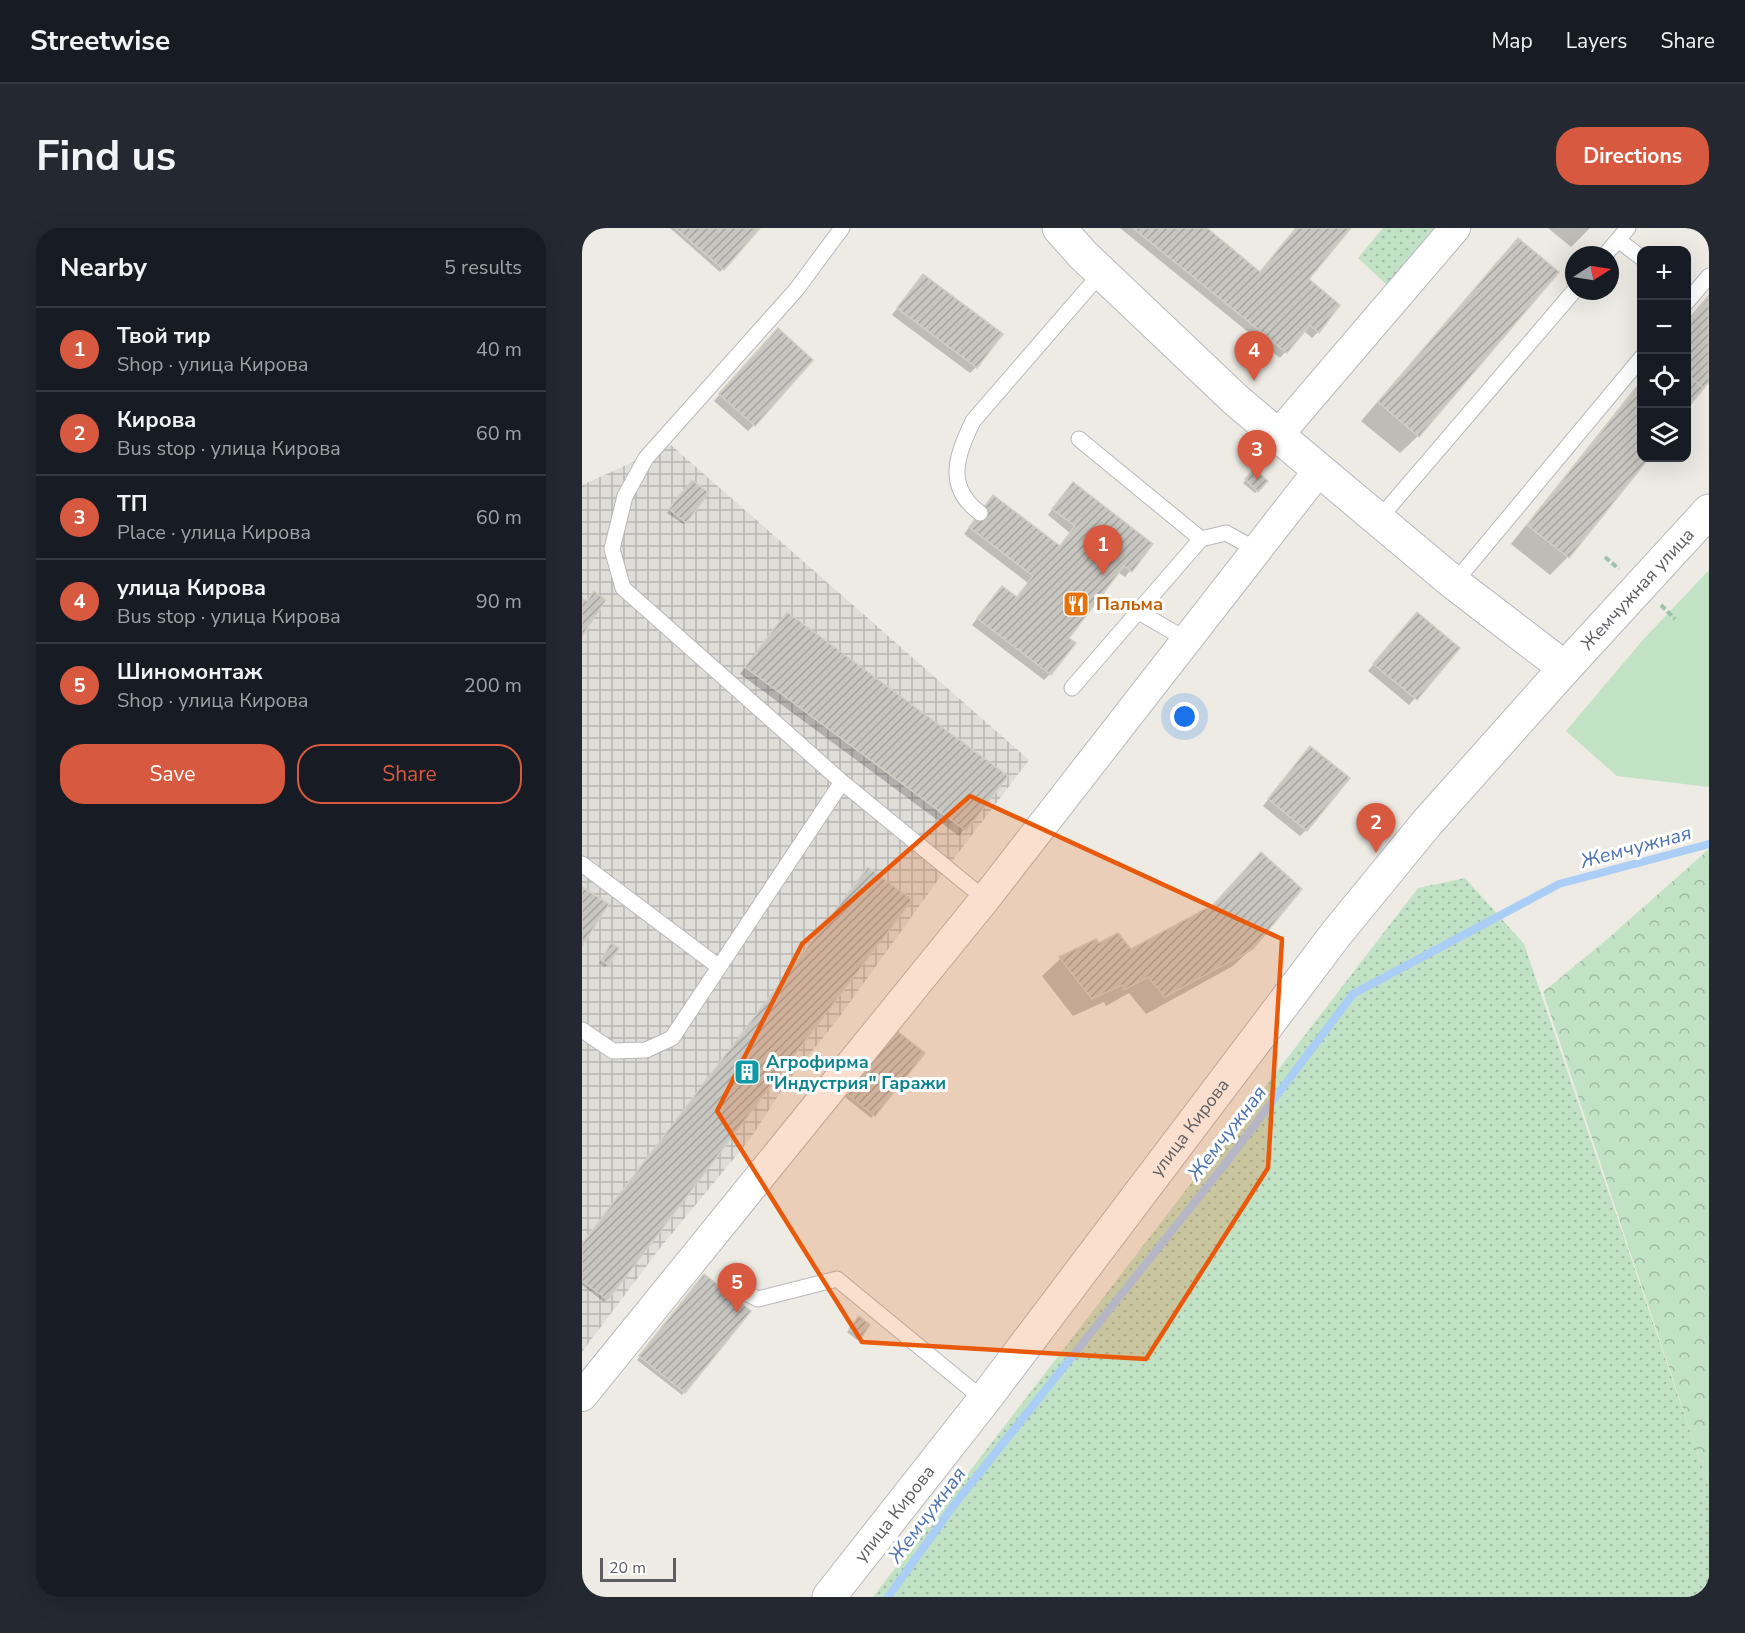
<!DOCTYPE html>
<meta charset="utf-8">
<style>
:root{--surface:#171b24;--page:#242831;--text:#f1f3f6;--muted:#9ea1a6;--line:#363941;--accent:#d7593f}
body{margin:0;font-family:"Nunito Sans",sans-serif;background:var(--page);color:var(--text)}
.controls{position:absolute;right:18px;top:18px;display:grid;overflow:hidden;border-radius:12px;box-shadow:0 6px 24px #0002}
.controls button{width:54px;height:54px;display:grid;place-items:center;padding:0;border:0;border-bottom:2px solid var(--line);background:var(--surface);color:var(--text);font:30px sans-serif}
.compass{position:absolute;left:983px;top:18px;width:54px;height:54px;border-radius:50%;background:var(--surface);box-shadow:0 6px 24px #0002;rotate:78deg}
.scale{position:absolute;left:18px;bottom:15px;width:76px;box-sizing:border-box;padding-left:6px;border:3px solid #5c5e63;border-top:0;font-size:16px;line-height:21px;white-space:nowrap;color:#5c5e63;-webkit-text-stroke:4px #fff;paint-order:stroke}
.you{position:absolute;left:603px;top:489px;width:21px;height:21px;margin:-15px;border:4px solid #fff;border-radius:50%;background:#1a73e8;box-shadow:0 0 0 9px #1a73e833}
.badge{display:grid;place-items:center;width:39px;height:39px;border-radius:50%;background:var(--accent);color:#fff;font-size:20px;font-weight:700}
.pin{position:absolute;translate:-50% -50px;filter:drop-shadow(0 2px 3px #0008)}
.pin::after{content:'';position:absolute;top:32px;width:21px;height:18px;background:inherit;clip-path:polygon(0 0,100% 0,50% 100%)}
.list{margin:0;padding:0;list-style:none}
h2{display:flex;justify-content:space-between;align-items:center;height:78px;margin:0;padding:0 24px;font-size:26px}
h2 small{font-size:20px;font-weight:400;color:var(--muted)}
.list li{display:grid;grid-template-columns:39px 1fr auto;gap:18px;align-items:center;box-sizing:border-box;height:84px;padding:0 24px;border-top:2px solid var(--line)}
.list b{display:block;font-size:22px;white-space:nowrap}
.list p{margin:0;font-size:20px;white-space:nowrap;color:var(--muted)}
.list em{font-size:20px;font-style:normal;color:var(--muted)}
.actions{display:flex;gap:12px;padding:18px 24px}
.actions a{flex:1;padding:14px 0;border:2px solid var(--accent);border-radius:24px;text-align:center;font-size:21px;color:var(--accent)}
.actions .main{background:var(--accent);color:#fff}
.icon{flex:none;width:33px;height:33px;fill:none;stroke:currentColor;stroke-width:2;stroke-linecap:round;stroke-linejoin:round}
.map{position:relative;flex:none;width:1127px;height:1369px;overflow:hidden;border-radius:24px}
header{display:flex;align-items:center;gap:36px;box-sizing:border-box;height:84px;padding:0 30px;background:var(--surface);border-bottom:2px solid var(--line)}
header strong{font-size:28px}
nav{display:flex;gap:33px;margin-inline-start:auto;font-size:21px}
.intro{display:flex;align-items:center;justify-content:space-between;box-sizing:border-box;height:144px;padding:0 36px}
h1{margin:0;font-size:42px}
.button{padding:15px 27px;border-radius:24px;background:var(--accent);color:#fff;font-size:21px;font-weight:700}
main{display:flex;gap:36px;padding:0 36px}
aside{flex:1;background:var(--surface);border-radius:24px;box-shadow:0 6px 24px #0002}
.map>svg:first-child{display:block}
.industrial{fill:url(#industrial-grid)}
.grass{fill:url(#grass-dots)}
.forest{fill:url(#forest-crowns)}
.garden{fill:#c2e2c5}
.shadow{fill:#0003}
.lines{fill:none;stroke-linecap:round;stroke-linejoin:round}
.stream{stroke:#aacef6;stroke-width:8}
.building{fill:url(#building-hatch);stroke:#d1cec3;stroke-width:1.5}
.lane-casing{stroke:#b6b8bc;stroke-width:17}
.street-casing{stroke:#b6b8bc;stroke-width:32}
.secondary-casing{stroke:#b7b9be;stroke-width:35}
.path{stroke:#9cc2aa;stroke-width:4;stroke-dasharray:6 3;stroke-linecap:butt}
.lane{stroke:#fff;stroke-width:15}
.street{stroke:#fff;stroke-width:30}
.secondary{stroke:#fff;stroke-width:33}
.marked{fill:#e8590c;fill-opacity:0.2;stroke:#e8590c;stroke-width:4.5;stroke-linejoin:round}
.labels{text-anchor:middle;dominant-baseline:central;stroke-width:6;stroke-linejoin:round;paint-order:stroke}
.street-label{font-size:18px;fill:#5c5e63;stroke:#fff}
.food-label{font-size:18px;font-weight:bold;fill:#c56008;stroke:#fff;text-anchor:start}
.culture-label{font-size:18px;font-weight:bold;fill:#0d838f;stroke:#fff;text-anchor:start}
.water-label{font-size:20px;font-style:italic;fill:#4c73af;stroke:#fff}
</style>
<header>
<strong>Streetwise</strong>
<nav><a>Map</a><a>Layers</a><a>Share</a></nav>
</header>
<div class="intro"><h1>Find us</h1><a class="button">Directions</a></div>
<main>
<aside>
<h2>Nearby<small>5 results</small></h2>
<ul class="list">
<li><span class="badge">1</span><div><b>Твой тир</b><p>Shop · улица Кирова</p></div><em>40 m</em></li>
<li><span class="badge">2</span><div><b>Кирова</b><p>Bus stop · улица Кирова</p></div><em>60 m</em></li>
<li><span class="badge">3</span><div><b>ТП</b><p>Place · улица Кирова</p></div><em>60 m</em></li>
<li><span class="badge">4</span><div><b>улица Кирова</b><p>Bus stop · улица Кирова</p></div><em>90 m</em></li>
<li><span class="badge">5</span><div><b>Шиномонтаж</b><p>Shop · улица Кирова</p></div><em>200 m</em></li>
</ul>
<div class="actions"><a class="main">Save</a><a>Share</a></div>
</aside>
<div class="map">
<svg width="1127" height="1369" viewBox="0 0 1127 1369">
<defs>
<pattern id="industrial-grid" width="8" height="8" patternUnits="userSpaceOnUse" patternTransform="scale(1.5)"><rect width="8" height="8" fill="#deddd8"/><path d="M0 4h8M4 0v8" fill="none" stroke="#b7b6b3"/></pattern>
<pattern id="grass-dots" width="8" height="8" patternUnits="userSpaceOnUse" patternTransform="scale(1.5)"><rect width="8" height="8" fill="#c2e2c5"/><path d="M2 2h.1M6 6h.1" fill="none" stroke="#a1baa4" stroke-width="1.8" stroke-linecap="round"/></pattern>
<pattern id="forest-crowns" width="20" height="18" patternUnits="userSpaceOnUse" patternTransform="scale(1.5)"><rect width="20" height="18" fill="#c2e2c5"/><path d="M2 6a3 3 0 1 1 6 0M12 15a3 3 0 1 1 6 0" fill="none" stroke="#a1baa4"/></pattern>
<pattern id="building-hatch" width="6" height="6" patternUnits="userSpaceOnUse" patternTransform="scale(1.5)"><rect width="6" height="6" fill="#c8c6c0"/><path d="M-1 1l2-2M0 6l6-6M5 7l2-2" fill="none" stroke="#a6a4a0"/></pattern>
</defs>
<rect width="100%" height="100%" fill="#edebe4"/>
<path class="industrial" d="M89,217L447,532L364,641L253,795L205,854L168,911L78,1020L0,1124V257Z"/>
<path class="grass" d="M801,0H864L811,63L776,30Z
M883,650L942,716L1127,1259V1369H291L836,660Z"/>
<path class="forest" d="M1127,621V1259L961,764L1022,714Z"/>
<path class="garden" d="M1127,342V559L1035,548L984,503L1060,413Z"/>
<path class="shadow" d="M88,0H176L138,44Z
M538,0H622L678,45L715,0H767L725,52L736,104L730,110L722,103L698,130Z
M966,0H1008L989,19Z
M936,12L836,208L818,225L779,193Z
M335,54L394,139L388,145L310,87Z
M1127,66V152L1104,180V94Z
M190,108L172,197L166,203L132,173Z
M1060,151V230H1065L986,329L968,347L929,316Z
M672,243L684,253L673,265L661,255Z
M107,256L103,294L101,296L85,285Z
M485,262L569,317L543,349L536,344L484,410L468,446L462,452L390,397L414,366L434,371L446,355L382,306L406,275L477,319L488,305L466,287Z
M205,386L423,548L377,608L158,446Z
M829,392L876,420L827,477L786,443Z
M722,526L724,602L718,608L681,578Z
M328,672L25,1071L22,1074L0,1057V1017Z
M628,681L670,720L651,738L564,786L547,765L524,778L522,774L491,788L460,748L478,731L513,713L516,717L549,722Z
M29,717L26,736L23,739L17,735Z
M312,807L341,825L289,890L263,869Z
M120,1051L102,1164L100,1167L55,1132Z
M274,1093L286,1098L275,1112L265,1104Z"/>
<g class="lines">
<path class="stream" d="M306,1369L372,1277L647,931L771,766L977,656L1127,616"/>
</g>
<path class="building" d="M93,0H178L142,42Z
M551,0H625L678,44L714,0H769L727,51L758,77L737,105L728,97L705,125Z
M936,10L977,44L837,209L796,174Z
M341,46L421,106L395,140L315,80Z
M1127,68V154L1122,160L1104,146V97Z
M196,100L231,132L173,198L137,166Z
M1104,146L1122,160L1104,182Z
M1060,153V230H1067L987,330L945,297Z
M672,241L686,253L676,264L663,251Z
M110,252L127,265L104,295L87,281Z
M491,254L571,316L550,344L542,338L487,410L494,415L469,447L395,390L420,358L435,369L451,348L387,299L411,267L478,318L493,298L470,281Z
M12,363L24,372L0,408V370L5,373Z
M205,384L426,548L384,603L163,439Z
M835,384L878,420L835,472L791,436Z
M728,518L768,550L725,603L686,571Z
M679,624L720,661L671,721L583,769L566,749L542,762L540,757L510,771L477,729L514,711L517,715L536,705L549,721L631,677Z
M286,639L330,672L26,1072L0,1053V1016Z
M0,659L27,676L0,718Z
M29,715L37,720L27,737L19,732Z
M315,803L343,825L293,888L265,866Z
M122,1046L169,1083L103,1165L57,1128Z
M277,1088L288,1097L279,1110L267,1101Z"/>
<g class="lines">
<g class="lane-casing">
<path id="lane" d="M260,0L214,62L64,230L43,268L30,321L41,360L260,554L403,671
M1036,12L1060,30
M1023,27L1046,0
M1104,75L1127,48
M497,211L619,311
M398,285C362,258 375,227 391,193L520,44
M796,292L992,63
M872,355L1060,129
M555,383L605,412
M490,460L619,311L644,305L675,322
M0,636L137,739
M0,802L31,823L64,822L90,810L260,554
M150,1058L176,1071L255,1051L402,1172"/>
</g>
<g class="street-casing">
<path id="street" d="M696,207L873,0
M0,1168L403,671L737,242"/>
</g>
<g class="secondary-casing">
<g id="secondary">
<path d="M477,0L501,27L655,173L872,355L983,440"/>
<path id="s1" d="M247,1369L402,1172L754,706L844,596L983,440L1127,283"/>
</g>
</g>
<path class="path" d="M1023,329L1037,341
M1079,377L1093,391"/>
<use href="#lane" class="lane"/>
<use href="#street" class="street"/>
<use href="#secondary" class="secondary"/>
</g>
<path class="marked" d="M388,568L700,711L686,940L564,1131L280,1114L135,883L220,716Z"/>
<defs>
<g id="restaurant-square" transform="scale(1.35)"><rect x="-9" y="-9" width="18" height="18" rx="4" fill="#e8710a" stroke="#fff"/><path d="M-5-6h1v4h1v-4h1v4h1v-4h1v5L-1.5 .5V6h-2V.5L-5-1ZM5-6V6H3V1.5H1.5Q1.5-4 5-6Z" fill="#fff"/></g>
<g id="building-square" transform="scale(1.35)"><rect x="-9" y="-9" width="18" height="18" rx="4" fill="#0f9aa8" stroke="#fff"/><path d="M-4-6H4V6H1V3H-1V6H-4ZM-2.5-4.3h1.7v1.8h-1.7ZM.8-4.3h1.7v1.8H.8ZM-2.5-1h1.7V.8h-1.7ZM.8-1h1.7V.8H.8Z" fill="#fff"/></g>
</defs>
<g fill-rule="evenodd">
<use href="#restaurant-square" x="494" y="376"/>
<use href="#building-square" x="165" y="844"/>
</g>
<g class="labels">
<g class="street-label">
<text stroke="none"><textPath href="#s1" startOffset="1293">Жемчужная улица</textPath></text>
<text stroke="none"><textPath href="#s1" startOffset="592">улица Кирова</textPath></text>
<text stroke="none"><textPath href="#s1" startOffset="106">улица Кирова</textPath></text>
</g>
<g class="food-label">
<text x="514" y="376">Пальма</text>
</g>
<g class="culture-label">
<text x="184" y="834">Агрофирма<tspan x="184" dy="21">"Индустрия" Гаражи</tspan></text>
</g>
<g class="water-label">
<text transform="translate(1054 619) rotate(-15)">Жемчужная</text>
<text transform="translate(645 905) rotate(-52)">Жемчужная</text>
<text transform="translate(345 1287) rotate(-53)">Жемчужная</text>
</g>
</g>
</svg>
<div class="controls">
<button>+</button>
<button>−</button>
<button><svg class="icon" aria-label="locate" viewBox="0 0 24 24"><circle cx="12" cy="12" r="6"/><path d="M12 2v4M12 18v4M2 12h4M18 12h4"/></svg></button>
<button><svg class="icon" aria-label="layers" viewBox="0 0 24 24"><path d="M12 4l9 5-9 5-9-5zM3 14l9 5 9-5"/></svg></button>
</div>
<svg class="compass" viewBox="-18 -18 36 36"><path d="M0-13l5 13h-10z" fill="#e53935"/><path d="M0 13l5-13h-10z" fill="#9ea1a6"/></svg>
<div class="scale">20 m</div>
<div class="you"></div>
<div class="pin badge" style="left:521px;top:347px">1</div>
<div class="pin badge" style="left:794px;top:625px">2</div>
<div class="pin badge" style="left:675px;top:252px">3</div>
<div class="pin badge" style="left:672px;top:153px">4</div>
<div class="pin badge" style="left:155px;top:1085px">5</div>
</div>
</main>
